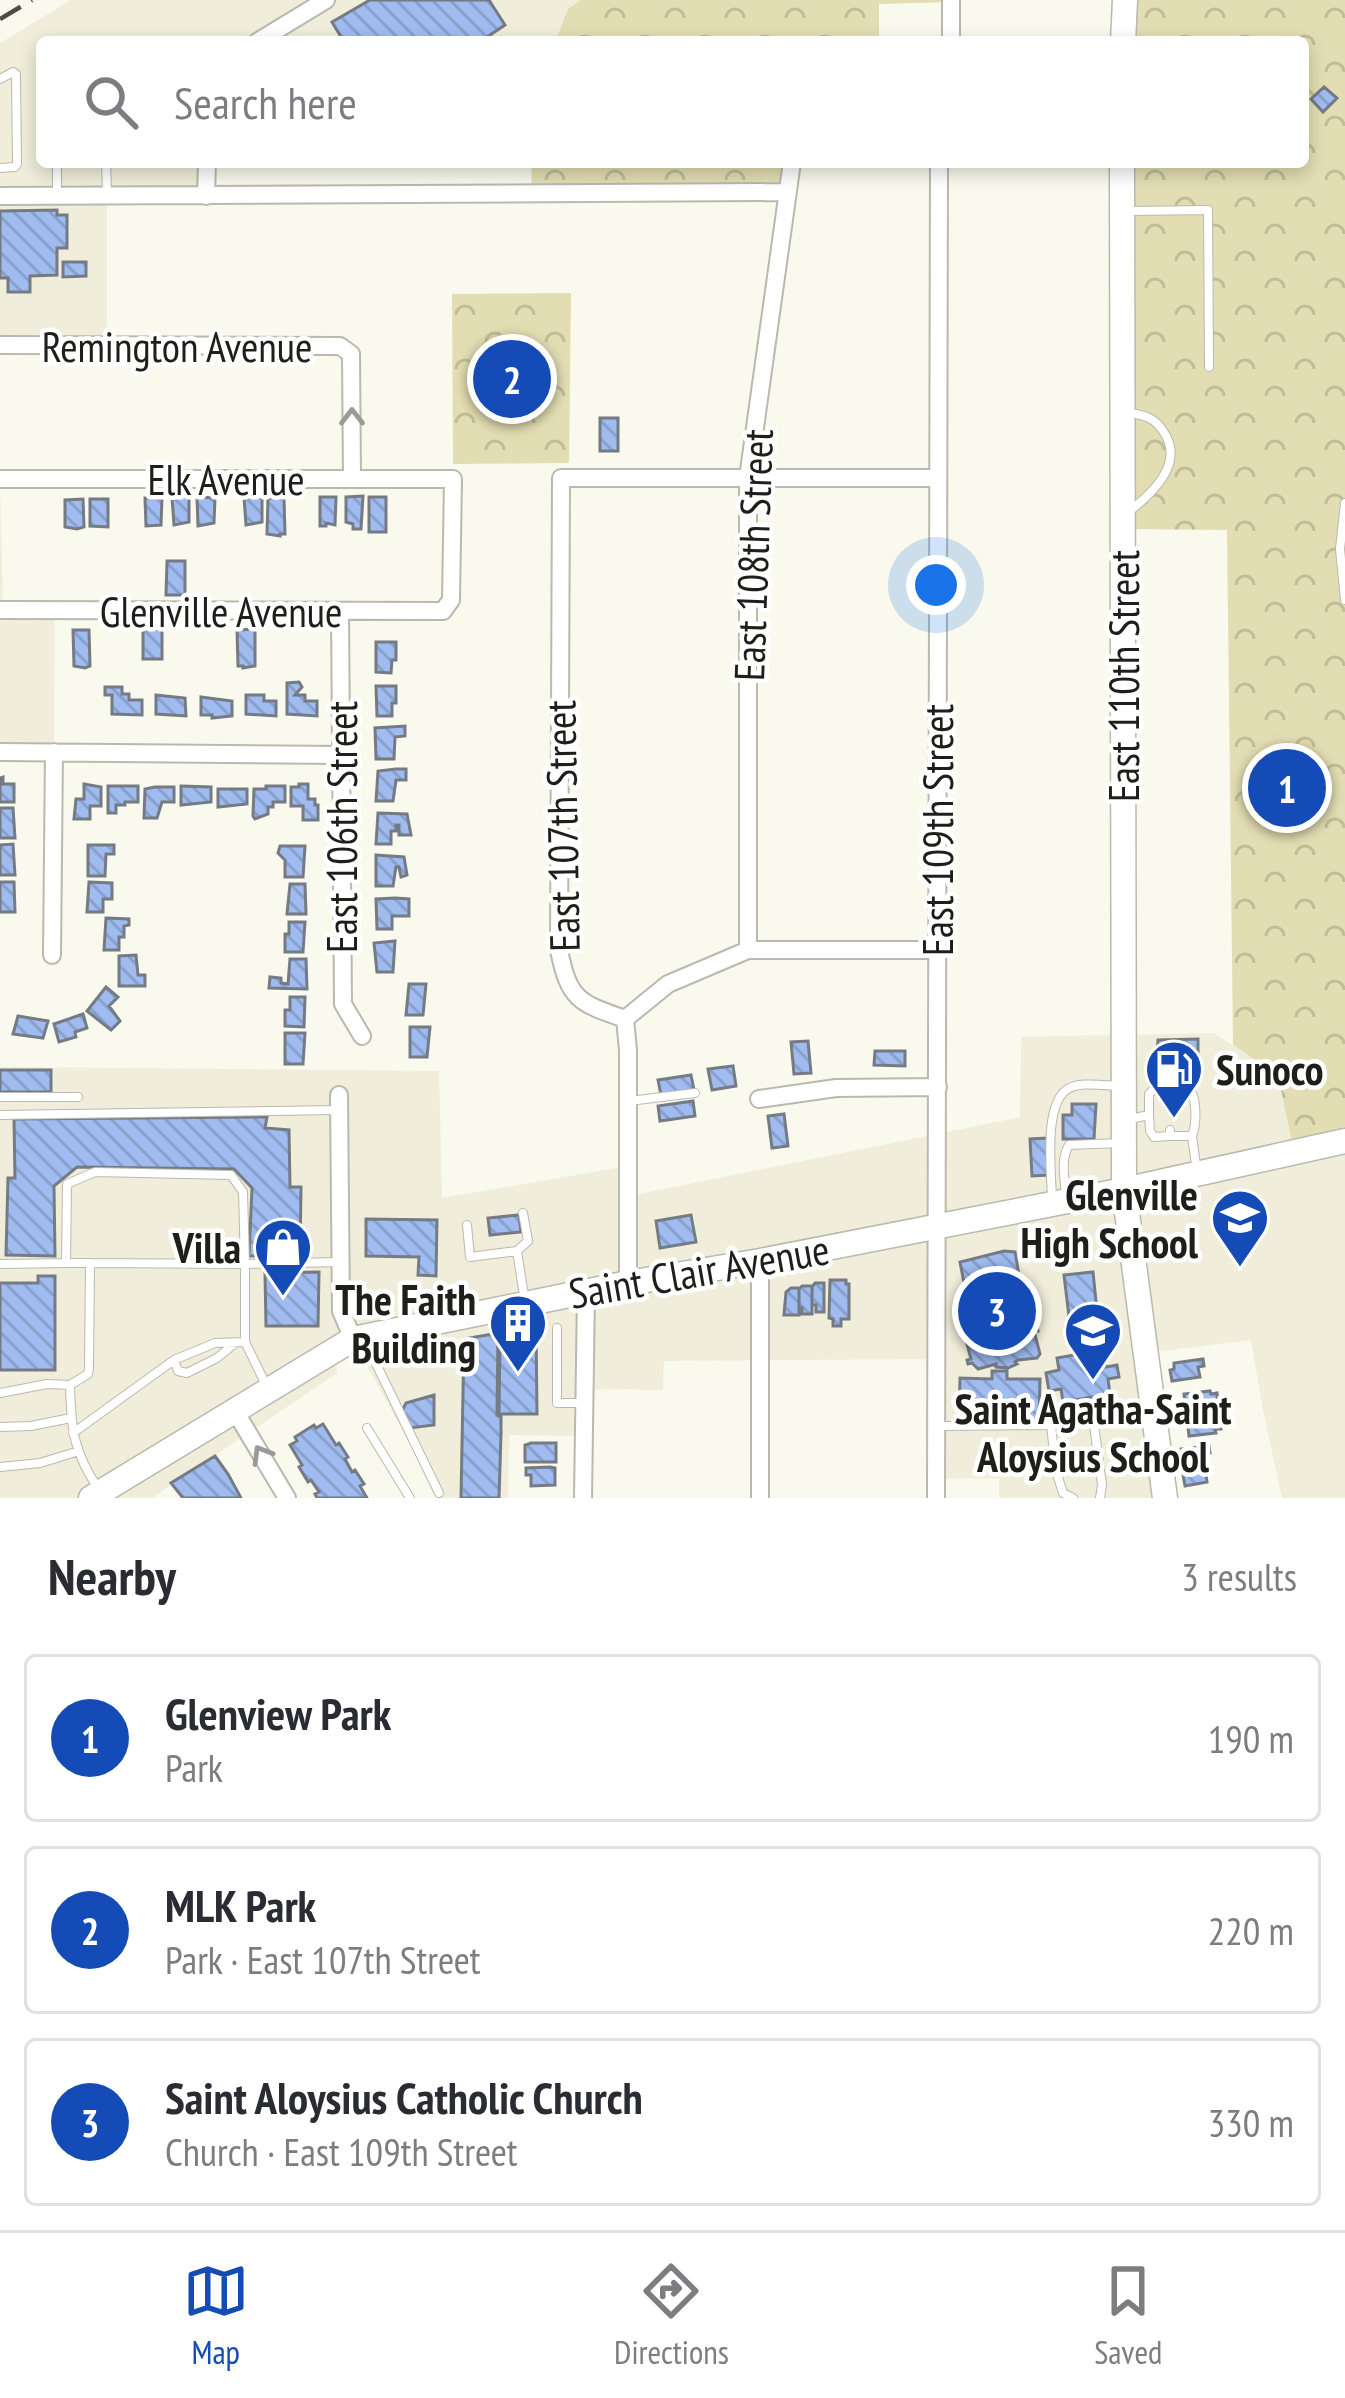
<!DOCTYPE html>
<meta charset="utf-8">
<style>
:root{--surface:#fff;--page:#f2f2f3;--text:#2b2b33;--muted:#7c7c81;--line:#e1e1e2;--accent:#154bb7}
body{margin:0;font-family:"PT Sans Narrow",sans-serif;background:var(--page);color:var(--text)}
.you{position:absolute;left:936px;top:585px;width:42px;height:42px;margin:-30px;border:9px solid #fff;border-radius:50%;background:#1a73e8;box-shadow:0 0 0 18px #1a73e833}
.badge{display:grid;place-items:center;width:78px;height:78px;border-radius:50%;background:var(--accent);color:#fff;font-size:39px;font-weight:700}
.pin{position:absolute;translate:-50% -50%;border:6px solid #fff;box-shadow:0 3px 12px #0006}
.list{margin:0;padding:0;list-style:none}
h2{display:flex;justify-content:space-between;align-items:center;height:156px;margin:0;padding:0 48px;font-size:51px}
h2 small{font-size:39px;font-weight:400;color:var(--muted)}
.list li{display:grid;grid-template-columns:78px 1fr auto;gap:36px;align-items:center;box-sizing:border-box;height:168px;margin:0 24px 24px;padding:0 24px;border:3px solid var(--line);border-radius:12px}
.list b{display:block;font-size:45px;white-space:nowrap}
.list p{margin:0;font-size:39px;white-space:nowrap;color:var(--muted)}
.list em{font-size:39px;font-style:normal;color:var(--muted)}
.icon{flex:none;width:66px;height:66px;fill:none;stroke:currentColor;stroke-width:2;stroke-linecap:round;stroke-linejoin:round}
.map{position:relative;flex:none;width:1345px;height:1498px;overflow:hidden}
.search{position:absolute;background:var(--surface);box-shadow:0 6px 18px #0003;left:36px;right:36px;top:36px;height:132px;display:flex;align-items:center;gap:30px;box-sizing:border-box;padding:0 42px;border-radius:12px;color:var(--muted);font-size:45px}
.sheet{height:732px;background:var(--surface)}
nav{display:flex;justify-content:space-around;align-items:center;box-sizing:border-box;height:168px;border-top:3px solid var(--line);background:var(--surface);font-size:33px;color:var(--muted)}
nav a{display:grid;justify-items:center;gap:6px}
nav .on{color:var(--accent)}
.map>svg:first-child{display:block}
.built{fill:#f0eeda}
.forest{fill:url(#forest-crowns)}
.building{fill:url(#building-back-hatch);stroke:#757b84;stroke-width:3}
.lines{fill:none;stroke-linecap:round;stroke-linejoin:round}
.lane-casing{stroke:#bab9ae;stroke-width:10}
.street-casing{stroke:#bab9ae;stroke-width:20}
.secondary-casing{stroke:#bab9ae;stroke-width:27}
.lane{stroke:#fff;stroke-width:8}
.street{stroke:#fff;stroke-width:16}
.secondary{stroke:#fff;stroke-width:24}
.rail{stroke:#4d4c47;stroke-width:4.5;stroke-dasharray:24 12;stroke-linecap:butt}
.oneway{stroke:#9a9a98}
.labels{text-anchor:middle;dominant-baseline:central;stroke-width:9;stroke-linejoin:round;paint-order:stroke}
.street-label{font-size:42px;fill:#1e1e1a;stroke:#fff}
.poi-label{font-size:42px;font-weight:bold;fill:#1e1e1a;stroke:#fff;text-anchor:end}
</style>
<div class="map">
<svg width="1345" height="1498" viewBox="0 0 1345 1498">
<defs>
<pattern id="forest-crowns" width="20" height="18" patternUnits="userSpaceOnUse" patternTransform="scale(3)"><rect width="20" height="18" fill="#e2ddb2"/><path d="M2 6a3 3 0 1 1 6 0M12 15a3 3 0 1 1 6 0" fill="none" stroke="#c1bd98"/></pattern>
<pattern id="building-back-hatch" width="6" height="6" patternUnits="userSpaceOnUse" patternTransform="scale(3)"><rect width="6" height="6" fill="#9fbbef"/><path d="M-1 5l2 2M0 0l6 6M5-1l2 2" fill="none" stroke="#88a0cc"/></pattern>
</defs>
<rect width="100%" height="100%" fill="#faf9ed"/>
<path class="built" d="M71,0H581L568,9L555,42H42V162H207L206,196L107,195V346L0,345V43Z
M0,479L3,610L55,611L54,752H0Z
M1214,1033L1278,1076L1294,1152L1345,1141V1498H1282L1263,1410L1251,1340L1146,1353L1165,1498H999V1478L936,1479V1359L664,1361L663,1390L585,1389L584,1436L509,1435L508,1498H440L352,1339L336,1349L337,1373L152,1498H0V1067L439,1071L442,1198L628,1166L629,1196L1020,1117L1021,1037Z"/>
<path class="forest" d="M581,0H951V2L879,4V42H555L568,9Z
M1125,0H1345V1141L1294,1152L1278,1076L1233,1045L1227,530L1122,529V162H1303V42H1123Z
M532,162H792L787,192L531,194Z
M571,293L569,463L453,464L452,294Z"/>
<path class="building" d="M370,0H489L505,25L484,39V42H344L332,22Z
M1324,87L1337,98L1323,112L1311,99Z
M57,210V215H67V248H57V275L30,276V292H8V278H0V211Z
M63,262H86V276L63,277Z
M600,418H618V451H600Z
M363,496L361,529H353V524L346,522V497Z
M172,497H189V522L174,525Z
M197,497L215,498L214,523L198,526Z
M244,497H262V522L246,525Z
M320,497H336L335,525L326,523V526H320Z
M369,497H386V532H369Z
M145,498H162L161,525L146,526Z
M268,498H284L285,534H280V536L267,534Z
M83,499L84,527L77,529L65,527V500Z
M90,499H108V527L90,526Z
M167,561H185V595H166Z
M143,629H162V659H143Z
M255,629V666L243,668V666H238L237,630Z
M73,630H89L90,666L85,668L74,666Z
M376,642H396V660H392L391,673L376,672Z
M299,682L302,687L295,695H305V701H317V716L287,714V683Z
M376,686H396V703H392V716H377Z
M105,687H122V694H129V700H142V715L112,714V695H105Z
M156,695L185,698L186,716L156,714Z
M246,695H264V701H276V716L246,714Z
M201,697L232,701V716L212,718V715H201Z
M405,726V736L395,737L394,759H376L375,728Z
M396,769H406V780H396L393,801H376L378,771Z
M3,777V784H14V802H0V778Z
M84,784L101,787V806H90V819H74L76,799H84Z
M299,784H308V799H315V805H318V820H303V806H291V787H299Z
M108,786H138V802H125V805H116V813H108Z
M181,786L211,787V802L181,805Z
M266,786H285V802H273V807H268V814L255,819L253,816L254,789H266Z
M155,787H174V802H162L157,818H144L145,789Z
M218,789H247V804L218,807Z
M0,808H13L15,838H0Z
M378,813L407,814L411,835H399V825H396V831H391V844H376Z
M13,844L15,875H0V845Z
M88,845H114V854H106L105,876H88Z
M280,846H305L303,877H285V860L278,853Z
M376,855L404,857L407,875L401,877L399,867H396L393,886H376Z
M0,882H14L15,912H0Z
M89,882L112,883V899H103V912H87Z
M290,884H305L306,914H287Z
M395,898L409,899V916H392V929H377L376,899Z
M106,918L129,919V925L124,926V937H119V950H104Z
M289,922H305L303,952H285V934H289Z
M395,941L393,972H377L374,943Z
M136,955L138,975H145V986H119V956Z
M290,959H306L307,989L269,988L270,977L281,978V983L288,984Z
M409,984H426L423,1015H406Z
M106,987L118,997L109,1006L120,1021L111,1030L87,1011Z
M290,997H305L304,1027L285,1026V1010H290Z
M83,1014L87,1028L75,1032L76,1037L59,1042L54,1024Z
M18,1016L48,1021L43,1038L13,1034Z
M410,1027H430L427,1057H410Z
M285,1033H305L303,1064H285Z
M1198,1039V1067L1156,1066L1158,1040Z
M808,1041L811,1073L794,1074L791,1042Z
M875,1051H905V1066L874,1065Z
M733,1066L736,1086L712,1090L708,1069Z
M0,1070H51V1092H0Z
M691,1075L694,1090L661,1095L658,1080Z
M693,1101L695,1116L660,1121L658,1106Z
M1072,1104H1096L1094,1139H1063V1115H1072Z
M784,1114L788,1146L772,1148L768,1116Z
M267,1117L265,1128L289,1130L290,1187H301L300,1256H249L252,1188L234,1169L77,1167L54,1186L55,1256L6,1255L8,1178H15L14,1119Z
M1047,1138L1048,1175L1032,1176L1030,1139Z
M519,1215L521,1232L490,1235L488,1218Z
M691,1215L696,1242L660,1248L656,1221Z
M366,1219L437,1220L436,1276L418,1275L419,1257L366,1256Z
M1004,1251L1015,1252L1027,1321L1036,1319L1038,1331H1034L1040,1354L1037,1358L1018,1360L1015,1362L1017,1364L1008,1368L996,1367V1364L978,1369L972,1363L968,1364L967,1360L971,1359L964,1333L971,1332L970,1326L972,1325L960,1262Z
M319,1272L318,1326H266L265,1273Z
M1093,1272L1098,1321L1070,1325L1064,1275Z
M38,1276H55V1370H0V1283H38Z
M830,1280H846V1284H849V1319H841V1326H833V1319L829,1318Z
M815,1283H824V1312H816V1305H812V1287Z
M802,1286H812V1314H802V1308H799V1289Z
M791,1288H799V1315H784L786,1292Z
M536,1326L537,1414H499L500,1334Z
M498,1333L497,1415L501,1416V1433L499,1498H461L464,1339Z
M1103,1350L1106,1367L1117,1365L1119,1377L1108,1379L1110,1394L1063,1402L1061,1389L1049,1391L1046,1373L1059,1370L1057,1358Z
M1203,1359L1204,1366L1198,1367L1200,1377L1172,1381L1170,1370L1174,1369V1363Z
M992,1371H1007V1379H1040L1039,1421L959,1420L960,1378L992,1379Z
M1210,1391L1211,1394L1217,1393L1218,1401L1212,1402V1408L1218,1407L1219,1415L1213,1416L1214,1421L1220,1420L1221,1429H1215L1216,1433L1189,1436L1184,1394Z
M434,1395V1425L410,1428L402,1411L406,1403Z
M323,1424L336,1445L339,1443L348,1457L345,1459L352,1472L355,1470L364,1484L360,1486L367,1498H317L315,1494L319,1492L311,1480L308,1482L299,1467L302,1465L290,1445L297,1441L295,1437L314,1425L316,1428Z
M531,1443H556V1462H525V1445Z
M1209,1446L1210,1453H1204L1205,1462L1182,1465L1181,1449Z
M215,1456L228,1474L241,1498H183L171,1483Z
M550,1467L555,1468V1485L531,1486V1475H526V1468Z
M1205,1467L1207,1482L1185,1486L1182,1469Z"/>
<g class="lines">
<g class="lane-casing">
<path id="lane" d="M0,79L13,72L16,74L17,164L15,167L0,168
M57,162V195
M106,162L107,193
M1129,211L1208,210L1209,367
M1345,503L1340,549L1345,600
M1127,513C1152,494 1186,463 1163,431C1155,418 1144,415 1130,413
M0,1097H78
M629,1101L695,1093
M0,1115L339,1110
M1149,1115L1150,1131L1154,1137L1170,1136
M1130,1119L1149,1115V1094L1155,1088H1189C1197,1098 1197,1123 1192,1136
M1170,1130V1136H1192L1197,1172
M1066,1196C1065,1179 1060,1160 1069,1145L1122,1143
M1052,1202C1052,1176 1043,1110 1065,1091C1077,1080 1105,1086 1120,1086
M523,1213L528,1241L517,1251L525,1302
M467,1225L470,1257L517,1251
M90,1263L245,1264V1342L268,1389
M0,1264L66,1263
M557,1328V1403H582
M366,1343L439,1493
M174,1360L178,1371L187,1373L217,1358L234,1344
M0,1393L47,1384L70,1385
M939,1426L1051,1425
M0,1427L31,1426L71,1418
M367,1428L410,1498
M73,1433L174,1360L215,1343L245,1342
M0,1467L40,1463L79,1451
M100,1491C74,1454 71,1430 70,1385L88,1374L89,1368L90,1263H66L67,1184L95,1172L231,1175L243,1192L245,1264L341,1262
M1073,1498L1063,1493L1056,1471L1051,1425L1059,1414L1092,1410L1102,1485L1100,1498"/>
</g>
<g class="street-casing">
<path id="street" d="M951,0V42
M257,42L326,0
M0,196L787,192
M206,196L207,162
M0,345L340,346L351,354L352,479
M0,479H453L451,600L443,611L0,610
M340,612L343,1004L362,1036
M0,752L340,755
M748,950V478L792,162
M52,955L54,752
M625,1019C579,1003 569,1000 559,950L561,478H937
M625,1019L668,984L748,950H937
M625,1019L628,1050V1283
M339,1095L341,1311L353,1339
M759,1099L836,1088L938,1087
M760,1261V1498
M235,1411L287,1498
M583,1498L586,1292
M936,1498L939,162"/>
</g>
<g class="secondary-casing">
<path id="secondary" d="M1123,42L1125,0
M1122,162L1124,1190L1165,1498
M91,1498L353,1339L628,1283L760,1261L1124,1190L1345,1141"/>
</g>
<use href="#lane" class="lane"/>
<use href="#street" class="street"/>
<use href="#secondary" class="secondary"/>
<path class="rail" d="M0,19L32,0"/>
</g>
<defs><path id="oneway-chevron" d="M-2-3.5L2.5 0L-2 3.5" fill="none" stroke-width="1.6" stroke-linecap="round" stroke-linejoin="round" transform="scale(3)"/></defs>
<g class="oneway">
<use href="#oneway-chevron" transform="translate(352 417) rotate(-90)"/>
<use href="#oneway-chevron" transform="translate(261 1454) rotate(-121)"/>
</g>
<defs>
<g id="fuel-pin" transform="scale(3)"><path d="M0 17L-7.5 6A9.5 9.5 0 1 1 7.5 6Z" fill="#154bb7" stroke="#fff"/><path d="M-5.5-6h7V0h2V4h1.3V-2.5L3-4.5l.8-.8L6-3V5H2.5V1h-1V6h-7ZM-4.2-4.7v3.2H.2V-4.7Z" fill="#fff"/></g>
<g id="school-pin" transform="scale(3)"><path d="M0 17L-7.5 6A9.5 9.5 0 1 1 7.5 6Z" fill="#154bb7" stroke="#fff"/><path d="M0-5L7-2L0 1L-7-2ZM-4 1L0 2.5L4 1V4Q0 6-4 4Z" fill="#fff"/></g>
<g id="shop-pin" transform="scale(3)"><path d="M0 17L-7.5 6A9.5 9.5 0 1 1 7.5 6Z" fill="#154bb7" stroke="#fff"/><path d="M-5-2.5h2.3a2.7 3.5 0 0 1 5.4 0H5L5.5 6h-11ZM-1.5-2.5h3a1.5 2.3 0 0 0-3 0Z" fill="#fff"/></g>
<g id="building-pin" transform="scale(3)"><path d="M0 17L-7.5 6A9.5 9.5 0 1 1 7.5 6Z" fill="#154bb7" stroke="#fff"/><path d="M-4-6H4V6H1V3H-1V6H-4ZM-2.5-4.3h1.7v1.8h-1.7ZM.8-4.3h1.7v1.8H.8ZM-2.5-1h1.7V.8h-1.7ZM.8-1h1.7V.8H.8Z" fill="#fff"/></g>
</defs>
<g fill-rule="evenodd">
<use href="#fuel-pin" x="1174" y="1069"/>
<use href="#school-pin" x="1240" y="1218"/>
<use href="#shop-pin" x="283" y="1247"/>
<use href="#building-pin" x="518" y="1323"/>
<use href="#school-pin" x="1093" y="1331"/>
</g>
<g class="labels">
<g class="street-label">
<text x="177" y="346">Remington Avenue</text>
<text x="226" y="479">Elk Avenue</text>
<text transform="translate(753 555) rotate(-88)">East 108th Street</text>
<text x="221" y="611">Glenville Avenue</text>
<text transform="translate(1123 676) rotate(-90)">East 110th Street</text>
<text transform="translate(562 826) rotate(-91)">East 107th Street</text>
<text transform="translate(341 827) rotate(-90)">East 106th Street</text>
<text transform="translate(937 830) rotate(-90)">East 109th Street</text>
<text transform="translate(699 1271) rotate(-10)">Saint Clair Avenue</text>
</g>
<g class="poi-label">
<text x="1216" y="1069" text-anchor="start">Sunoco</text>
<text x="1198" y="1194">Glenville<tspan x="1198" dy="48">High School</tspan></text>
<text x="241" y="1247">Villa</text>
<text x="476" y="1299">The Faith<tspan x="476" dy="48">Building</tspan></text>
<text x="1093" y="1408" text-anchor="middle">Saint Agatha-Saint<tspan x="1093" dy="48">Aloysius School</tspan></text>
</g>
</g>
</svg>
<div class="you"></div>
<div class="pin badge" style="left:1287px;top:788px">1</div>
<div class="pin badge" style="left:512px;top:379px">2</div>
<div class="pin badge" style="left:997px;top:1311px">3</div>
<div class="search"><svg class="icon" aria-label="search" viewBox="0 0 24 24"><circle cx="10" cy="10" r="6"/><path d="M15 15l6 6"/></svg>Search here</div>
</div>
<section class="sheet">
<h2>Nearby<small>3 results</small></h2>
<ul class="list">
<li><span class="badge">1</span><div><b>Glenview Park</b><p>Park</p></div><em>190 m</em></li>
<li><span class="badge">2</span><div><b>MLK Park</b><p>Park · East 107th Street</p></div><em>220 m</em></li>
<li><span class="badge">3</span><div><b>Saint Aloysius Catholic Church</b><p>Church · East 109th Street</p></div><em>330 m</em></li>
</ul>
</section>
<nav>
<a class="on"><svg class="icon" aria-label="map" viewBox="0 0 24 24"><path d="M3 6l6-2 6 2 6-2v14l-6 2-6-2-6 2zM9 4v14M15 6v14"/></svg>Map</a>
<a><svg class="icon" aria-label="directions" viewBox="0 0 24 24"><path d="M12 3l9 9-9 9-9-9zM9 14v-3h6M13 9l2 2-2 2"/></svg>Directions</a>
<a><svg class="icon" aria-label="saved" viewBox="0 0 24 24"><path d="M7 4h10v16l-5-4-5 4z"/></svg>Saved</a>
</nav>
